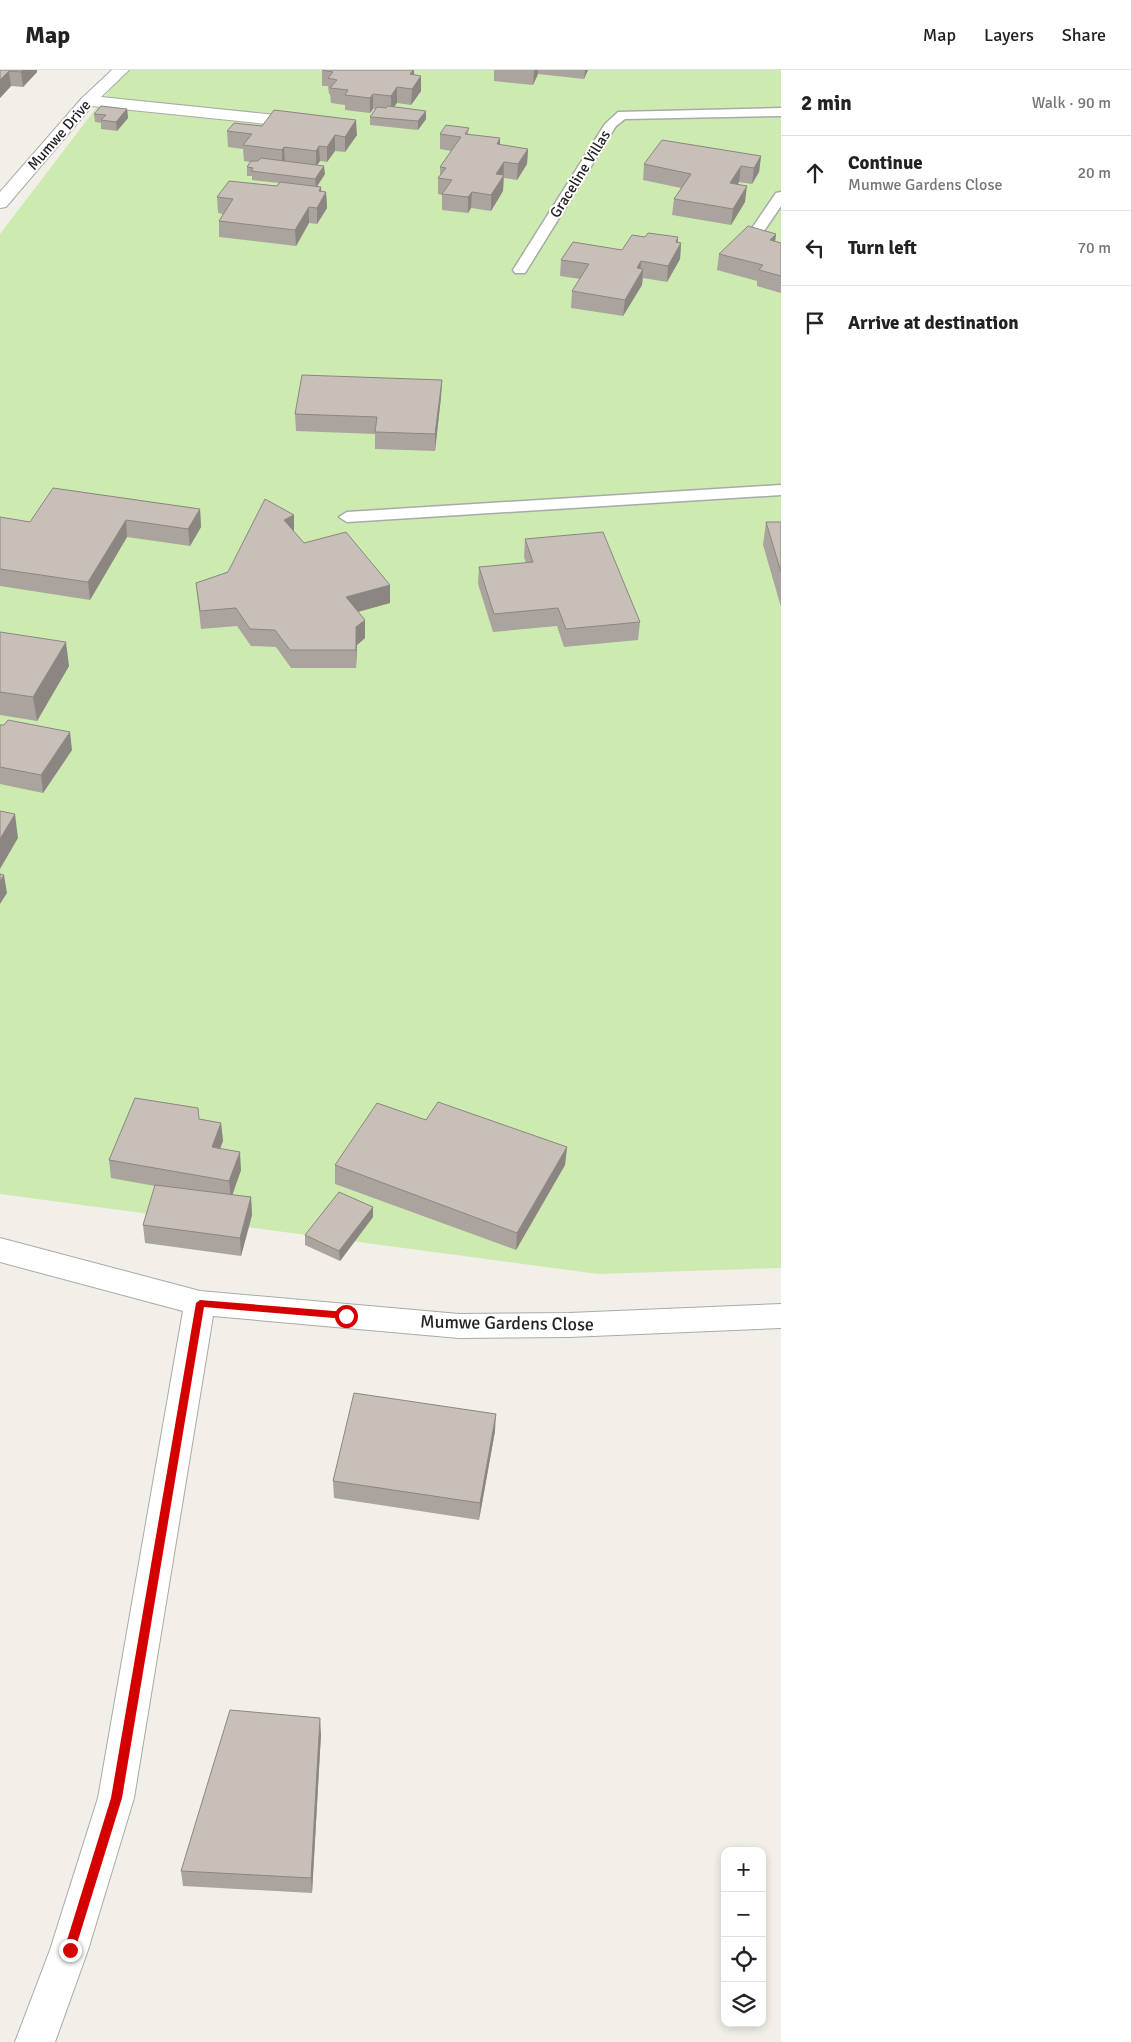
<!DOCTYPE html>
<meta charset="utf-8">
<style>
:root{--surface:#fff;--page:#f6f6f6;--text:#222;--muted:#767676;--line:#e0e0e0}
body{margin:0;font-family:Signika,sans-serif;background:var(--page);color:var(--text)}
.controls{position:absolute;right:15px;bottom:15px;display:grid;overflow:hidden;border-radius:10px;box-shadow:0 2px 8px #0003}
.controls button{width:45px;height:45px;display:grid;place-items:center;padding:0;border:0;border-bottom:1px solid var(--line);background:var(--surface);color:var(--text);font:25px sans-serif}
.stop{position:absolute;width:15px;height:15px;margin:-11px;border:4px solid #d40000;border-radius:50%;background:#fff}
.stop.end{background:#d40000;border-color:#fff;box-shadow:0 1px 5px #0008}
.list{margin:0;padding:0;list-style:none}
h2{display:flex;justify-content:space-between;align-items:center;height:65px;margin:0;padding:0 20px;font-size:21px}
h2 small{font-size:16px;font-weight:400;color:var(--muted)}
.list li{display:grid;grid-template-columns:32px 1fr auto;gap:15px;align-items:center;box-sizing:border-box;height:75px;padding:0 20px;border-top:1px solid var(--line)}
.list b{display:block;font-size:19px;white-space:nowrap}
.list p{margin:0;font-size:16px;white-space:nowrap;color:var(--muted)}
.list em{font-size:16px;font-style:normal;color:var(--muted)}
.icon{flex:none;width:28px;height:28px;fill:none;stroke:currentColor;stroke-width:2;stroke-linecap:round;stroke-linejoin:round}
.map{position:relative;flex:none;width:781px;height:1972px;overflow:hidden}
header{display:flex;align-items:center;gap:30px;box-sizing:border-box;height:70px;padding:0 25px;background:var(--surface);border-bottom:1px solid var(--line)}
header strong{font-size:24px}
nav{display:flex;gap:28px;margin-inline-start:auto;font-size:18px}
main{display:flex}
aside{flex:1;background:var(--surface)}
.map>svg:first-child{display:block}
.grass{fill:#cdebb0}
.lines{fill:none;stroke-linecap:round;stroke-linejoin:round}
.service-casing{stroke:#a9a9a9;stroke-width:3}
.minor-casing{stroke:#a9a9a9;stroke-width:2}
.service{fill:#fff;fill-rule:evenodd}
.minor{fill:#fff;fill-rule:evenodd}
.wall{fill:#aba49e}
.shaded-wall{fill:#8b8681}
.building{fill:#c7bfb8;stroke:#8b8681}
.route{fill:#d40000}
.labels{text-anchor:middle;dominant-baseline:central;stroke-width:4;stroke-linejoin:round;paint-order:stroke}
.far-street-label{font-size:15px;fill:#222;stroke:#fff}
.street-label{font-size:18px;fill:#222;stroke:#fff}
</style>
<header>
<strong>Map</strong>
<nav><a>Map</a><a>Layers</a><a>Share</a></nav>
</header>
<main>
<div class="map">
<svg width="781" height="1972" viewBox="0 0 781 1972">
<rect width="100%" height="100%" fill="#f2efe9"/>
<path class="grass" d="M125,0H781V1198L598,1204L0,1124V164Z"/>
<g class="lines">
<g class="service-casing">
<path id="service" d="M781,38V46L625,49L616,56L525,203H515L513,200L605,54L618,42Z
M781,122V136L762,164L760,167H750L748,164L776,123Z
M781,415V425L347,452L339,447L347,442Z"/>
</g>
<g class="minor-casing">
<path id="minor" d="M112,0H129L101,27L306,48L314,53L306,58L92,36L6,137L0,138V122L82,28Z
M0,1168L200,1221L459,1244L569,1243L781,1234V1258L569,1267L459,1268L213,1246L134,1728L88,1880L55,1972H15L50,1880L98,1728L183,1241L0,1192Z"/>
</g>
<use href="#service" class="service"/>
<use href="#minor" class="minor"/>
</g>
<path class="wall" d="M0,0H37V2L23,17L11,16L0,28Z
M322,0L421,6V21L411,35L397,33L394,37L426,49L418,60L370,55V47L375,39H373L370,43L345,40V35L331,33L330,24H329L328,16H322Z
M494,0H588L584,9L538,4L533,15L494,11Z
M127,39L128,48L117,61L101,59V53L95,52L94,44Z
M262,56L357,65L345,82L335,81L327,92L320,91L317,95L325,104L317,116L321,117V122H326L327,138L317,154L309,153L296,176L219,167V151L223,144L218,143L217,127L277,116L279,113L252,110V106H247V97L250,92L244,91L243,79L228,77L227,61Z
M469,58L468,64L500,75L528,79L527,94L517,110L504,108L503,121L491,141L471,138L468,143L442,140V125L438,124V108L440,106V97L451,81L440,79V64Z
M761,86L759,102L752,114L739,112L738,114L745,132L731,155L672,145L674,129L681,118L643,110L644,94Z
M776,164L775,171L781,173V223L757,216V211L717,200L719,184Z
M645,167H678V172L681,173L680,189L667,212L643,208L642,215L623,246L571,238L572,221L580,209L560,206L561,190L622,180Z
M442,310L441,327L435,381L375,379V364L296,361L295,344Z
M200,439L201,457L190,476L127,467L90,530L0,516V447L30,452Z
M766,452H781V537L763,475Z
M294,462L304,473L390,533L358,542L365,568L357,575L356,598H291L276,577L251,576L237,556L201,559L196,513L228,502Z
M525,469L640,552L638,570L564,577L557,556L493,562L478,514L479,497L526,493L524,487Z
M0,562L69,596L37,651L0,645Z
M0,655L72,680L43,723L0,714Z
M199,1049L221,1053L223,1071L220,1078L241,1100L232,1125L251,1127L252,1145L241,1186L145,1173L143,1155L155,1116L111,1108L109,1090Z
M426,1050L567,1077L565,1095L516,1180L335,1114V1095Z
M373,1137V1147L340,1191L305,1175V1165Z
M495,1361L479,1450L334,1428L333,1411Z
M321,1664L312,1823L183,1816L181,1801Z"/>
<path class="shaded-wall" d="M23,0H37V2L23,17L21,2Z
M413,0H414V14L410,20V4Z
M534,0H538V4L533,15Z
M585,0H588L584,9Z
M9,1L11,16L0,28V10Z
M421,6V21L411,35L412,19Z
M397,17V33L391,41V26Z
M373,24V39L370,43V28Z
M127,39L128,48L117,61L116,52Z
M426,41V49L418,60V51Z
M356,50L357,65L345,82V67Z
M335,65V81L327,92V77Z
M500,68V84L497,74Z
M319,76L320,91L316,97V81Z
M284,77L285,93L282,96V80Z
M528,79L527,94L517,110L518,94Z
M761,86L759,102L752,114L754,98Z
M504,92L503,121L491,141V125L496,104Z
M324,96L325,104L316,118L315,109Z
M741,96L739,112L728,129L730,113Z
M747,116L745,132L731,155L733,139Z
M321,117L322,130L326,122L327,138L317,154V138L319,121Z
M472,122L471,138L468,143V127Z
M309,137V153L296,176L295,160Z
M776,164L774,180L770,170Z
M678,167L677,181L681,173L680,189L667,212L668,196L676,172Z
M641,191L640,205L643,199L642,215L623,246L625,230L637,198Z
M442,310L441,327L435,381V364Z
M200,439L201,457L190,476L188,459Z
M294,445V462L284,450Z
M126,450L127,467L90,530L88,512Z
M390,515V533L346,545V527Z
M365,550V568L357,575L356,598V557Z
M66,572L69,596L37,651L33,627Z
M70,662L72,680L43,723L41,705Z
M15,744L18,768L0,799V769Z
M4,805L7,823L0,834V811Z
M221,1053L223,1071L214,1095L212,1077Z
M567,1077L565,1095L516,1180L517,1163Z
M240,1082L241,1100L231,1129L229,1111Z
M251,1127L252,1145L241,1186L240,1168Z
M373,1137V1147L340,1191L339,1181Z
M496,1344L495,1361L479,1450L480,1433Z
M320,1648L321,1664L312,1823L311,1808Z"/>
<path class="building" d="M0,0H23L21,2L9,1L0,10Z
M322,0H413L410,4L421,6L412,19L397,17L391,26L373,24L370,28L345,25L348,20L330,18L337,10L328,8L333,2Z
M101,36L127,39L116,52L101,50L106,45L94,44Z
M388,36L426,41L418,51L370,47L377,37L386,38Z
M274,40L356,50L345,67L335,65L327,77L319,76L316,81L284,77L282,80L243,75L252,64L227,61L234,53L262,56Z
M446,55L469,58L465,64L500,68L497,74L528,79L518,94L504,92L496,104L504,105L491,125L472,122L468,127L442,124L452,110L438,108L446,98L440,97L461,67L440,64Z
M662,70L761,86L754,98L741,96L730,113L747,116L733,139L674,129L691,104L644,94Z
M261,88L324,96L315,109L251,101L253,98L247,97L251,91H258Z
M229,111L277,116L280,112L321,117L319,121L326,122L317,138L309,137L295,160L219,151L233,129L217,127Z
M748,156L776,164L770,170L781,173V206L759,200L763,195L719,184Z
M648,163L678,167L676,172L681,173L668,196L641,191L637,198L643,199L625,230L572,221L589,194L561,190L573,172L622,180L632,165L645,167Z
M302,305L442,310L435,364L375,362L377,347L295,344Z
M53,418L200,439L188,459L126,450L88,512L0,499V447L30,452Z
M265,429L294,445L284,450L304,473L346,462L390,515L346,527L365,550L356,557V580H290L275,560L250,559L236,538L200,541L196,513L228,502Z
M766,452H781V502Z
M603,462L640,552L566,559L558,538L494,544L479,497L533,492L525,469Z
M0,562L66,572L33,627L0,622Z
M8,650L70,662L41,705L0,697V655H4Z
M0,741L15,744L0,769Z
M0,804L4,805L0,811Z
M135,1028L198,1038L199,1049L221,1053L212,1077L240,1082L229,1111L109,1090Z
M438,1032L567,1077L517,1163L335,1095L377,1033L426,1050Z
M155,1115L251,1127L240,1168L143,1155Z
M339,1122L373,1137L339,1181L305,1165Z
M354,1323L496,1344L480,1433L333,1411Z
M230,1640L320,1648L311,1808L181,1801Z"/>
<path class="route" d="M200,1230L346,1242L351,1246L346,1249L204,1237L122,1728L75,1880L70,1885L64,1880L111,1728L196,1233Z"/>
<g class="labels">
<g class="far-street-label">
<text transform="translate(59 65) rotate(-49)">Mumwe Drive</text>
<text transform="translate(580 104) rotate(-58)">Graceline Villas</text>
</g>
<g class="street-label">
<text transform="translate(507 1253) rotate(1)">Mumwe Gardens Close</text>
</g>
</g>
</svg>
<div class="controls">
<button>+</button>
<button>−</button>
<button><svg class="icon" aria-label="locate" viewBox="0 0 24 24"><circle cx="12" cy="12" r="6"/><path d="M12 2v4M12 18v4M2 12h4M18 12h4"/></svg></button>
<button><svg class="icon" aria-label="layers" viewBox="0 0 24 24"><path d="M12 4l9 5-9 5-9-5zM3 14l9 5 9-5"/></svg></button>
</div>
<div class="stop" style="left:346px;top:1246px"></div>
<div class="stop end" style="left:70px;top:1880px"></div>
</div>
<aside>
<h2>2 min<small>Walk · 90 m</small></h2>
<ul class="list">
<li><svg class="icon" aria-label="ahead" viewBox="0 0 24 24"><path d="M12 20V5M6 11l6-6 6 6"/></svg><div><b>Continue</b><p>Mumwe Gardens Close</p></div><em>20 m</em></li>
<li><svg class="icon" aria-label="left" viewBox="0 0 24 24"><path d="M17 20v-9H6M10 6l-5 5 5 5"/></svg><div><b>Turn left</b></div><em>70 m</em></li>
<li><svg class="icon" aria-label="arrive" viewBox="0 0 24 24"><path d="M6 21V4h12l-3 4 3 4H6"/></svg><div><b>Arrive at destination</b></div></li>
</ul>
</aside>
</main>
